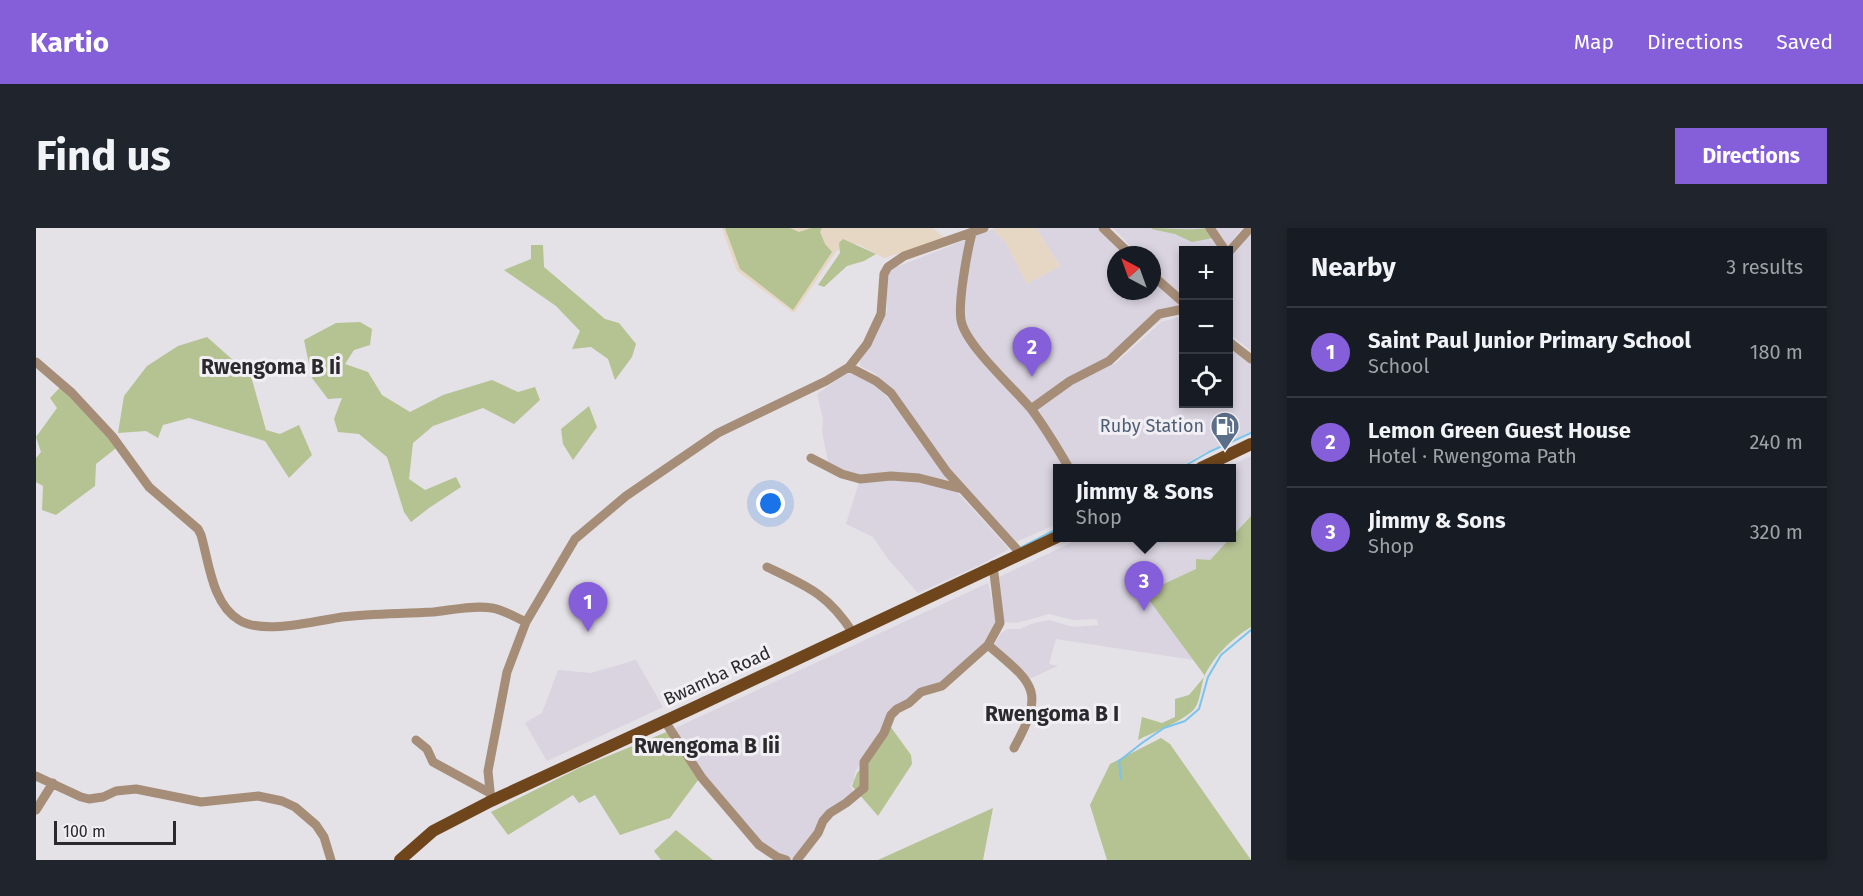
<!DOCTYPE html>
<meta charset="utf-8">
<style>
:root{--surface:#171b24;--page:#20242c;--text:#f1f3f6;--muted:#9ea1a6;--line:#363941;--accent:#855fda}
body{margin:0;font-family:"Fira Sans",sans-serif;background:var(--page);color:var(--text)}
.controls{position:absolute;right:18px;top:18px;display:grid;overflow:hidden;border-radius:0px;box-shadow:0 3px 9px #0003}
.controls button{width:54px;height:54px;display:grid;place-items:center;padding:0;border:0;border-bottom:2px solid var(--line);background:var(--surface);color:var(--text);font:30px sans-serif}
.compass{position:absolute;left:1071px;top:18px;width:54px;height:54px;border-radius:50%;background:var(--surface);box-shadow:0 3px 9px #0003;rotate:319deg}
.scale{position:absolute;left:18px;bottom:15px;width:122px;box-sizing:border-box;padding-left:6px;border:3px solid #2a292b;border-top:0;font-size:16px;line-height:21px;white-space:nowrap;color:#2a292b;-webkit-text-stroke:4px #f1eef4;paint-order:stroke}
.you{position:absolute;left:735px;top:276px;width:21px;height:21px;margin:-15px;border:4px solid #fff;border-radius:50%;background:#1a73e8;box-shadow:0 0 0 9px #1a73e833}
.badge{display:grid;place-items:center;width:39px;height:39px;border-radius:50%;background:var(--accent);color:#fff;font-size:20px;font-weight:700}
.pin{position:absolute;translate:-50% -50px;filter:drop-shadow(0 2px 3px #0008)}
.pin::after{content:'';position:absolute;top:32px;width:21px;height:18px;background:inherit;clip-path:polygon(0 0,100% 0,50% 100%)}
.popup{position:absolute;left:1017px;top:236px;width:183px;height:78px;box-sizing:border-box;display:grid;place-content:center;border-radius:0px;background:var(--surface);filter:drop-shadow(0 2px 4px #0005);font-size:20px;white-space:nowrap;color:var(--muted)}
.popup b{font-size:22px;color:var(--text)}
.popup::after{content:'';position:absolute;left:50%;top:100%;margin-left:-12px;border:12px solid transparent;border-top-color:var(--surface)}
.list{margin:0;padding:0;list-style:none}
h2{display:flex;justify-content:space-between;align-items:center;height:78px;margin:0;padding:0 24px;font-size:26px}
h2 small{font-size:20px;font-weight:400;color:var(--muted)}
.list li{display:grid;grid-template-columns:39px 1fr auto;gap:18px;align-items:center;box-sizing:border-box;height:90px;padding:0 24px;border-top:2px solid var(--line)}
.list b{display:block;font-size:22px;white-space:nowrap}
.list p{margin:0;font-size:20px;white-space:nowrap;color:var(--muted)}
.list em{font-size:20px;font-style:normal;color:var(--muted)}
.icon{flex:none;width:33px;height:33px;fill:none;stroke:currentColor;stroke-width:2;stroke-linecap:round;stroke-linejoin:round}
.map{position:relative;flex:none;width:1215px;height:632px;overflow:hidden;border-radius:0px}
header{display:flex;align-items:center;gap:36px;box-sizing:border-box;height:84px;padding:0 30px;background:var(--accent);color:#fff}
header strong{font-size:28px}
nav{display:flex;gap:33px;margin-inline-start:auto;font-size:21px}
.intro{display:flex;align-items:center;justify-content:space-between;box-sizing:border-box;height:144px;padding:0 36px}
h1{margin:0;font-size:42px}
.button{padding:15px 27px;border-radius:0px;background:var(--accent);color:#fff;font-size:21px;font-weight:700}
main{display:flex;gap:36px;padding:0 36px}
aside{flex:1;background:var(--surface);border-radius:0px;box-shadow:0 3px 9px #0003}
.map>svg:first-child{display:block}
.built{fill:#d9d4e0}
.education{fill:#e6d6c4}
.green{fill:#b5c292}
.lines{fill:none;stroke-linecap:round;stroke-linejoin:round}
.stream{stroke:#79c4eb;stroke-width:2}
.minor{stroke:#a58d78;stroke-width:9}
.major{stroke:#6f461c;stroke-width:12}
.labels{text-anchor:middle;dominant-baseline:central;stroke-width:6;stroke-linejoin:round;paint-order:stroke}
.service-label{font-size:18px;fill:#4e5e75;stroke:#f1eef4;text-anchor:end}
.street-label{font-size:18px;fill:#2a292b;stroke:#f1eef4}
.quarter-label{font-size:21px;font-weight:bold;fill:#2a292b;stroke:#f1eef4}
</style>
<header>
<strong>Kartio</strong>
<nav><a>Map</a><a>Directions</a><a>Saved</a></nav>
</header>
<div class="intro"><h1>Find us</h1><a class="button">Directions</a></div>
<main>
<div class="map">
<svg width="1215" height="632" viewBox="0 0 1215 632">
<rect width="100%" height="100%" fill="#e4e1e7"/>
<path class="built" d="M1000,0H1061L1089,27H1080V63H1116V53L1147,80L1143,86L1128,90L1107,107L1091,123L1060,143L1038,152L998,180L1031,159L1080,135L1125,94L1147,88L1148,176H1192L1193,117L1215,134V204L1170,224L1141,240H1021V296L978,315L911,239L860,166L838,145L824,138V133L836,117L851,83V49L858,40L957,1L969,13L991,56L1024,38Z
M1077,0H1206L1189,22H1148L1147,69L1116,41V27H1103Z
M1215,5V123L1193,105L1192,32Z
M811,145L819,146L840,158L852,170L920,263L973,321L944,337L882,365L852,331L837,309L810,296L824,251L794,243L786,204L787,191L781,166Z
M1215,228V288L1195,309V240H1189Z
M1045,310H1195L1174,332L1160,341L1108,365L1158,432L1020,411L1013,436L1022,438L993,451L958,417L965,405L972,401H984L995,396L1013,392L1037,399L1062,397L1061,391L1038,392L1013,386L981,395L967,394L963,349Z
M952,355L961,395L951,414L928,439L872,474L858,479L819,544L818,552L814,558L821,568L792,589L760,632H749L723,617L633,503Z
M600,432L627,479L511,533L489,495L506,485L522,442L555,445Z"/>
<path class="education" d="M686,0H897L909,10L848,30L822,16L801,22L758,85L701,43Z
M959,0H1000L1024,38L991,56L969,13L957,1Z"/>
<path class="green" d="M689,0H754L763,4L775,0H786L784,4L789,16L796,24L757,82L704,41Z
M1117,0C1135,0 1152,3 1170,0L1177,10L1156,14L1139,6L1115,1Z
M807,11L840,26L828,33L811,38L788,59L782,57L804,25L803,15Z
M495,17H507L508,39L569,91L583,95L600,116L596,129L579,152L572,131L555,119L536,121L544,103L520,78L468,42L495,31Z
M324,94L336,101L334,117L318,122L309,136L332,144L346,167L374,184L407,167L456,152L482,164L499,159L504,172L478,196L447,180L397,198L377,215L373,251L389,262L420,249L425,259L393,280L375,294L368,284L351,229L323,206L302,204L298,191L306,170L292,171L276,150L268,112L300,95Z
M171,109L215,148L230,202L244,206L263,197L276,227L253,250L229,213L153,190L127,197L122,210L110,203L82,205L88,168L111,138L142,118Z
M29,154L84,217L60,236L59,258L20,287L6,282L7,258L0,254V230L5,224L0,209L21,180L14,170Z
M553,178L561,199L537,232L527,216L525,201Z
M1215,288V399C1196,410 1177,429 1168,449C1165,458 1164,473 1159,480C1149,493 1117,504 1102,512L1106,489L1126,495L1139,489V471L1153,467L1169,448L1108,365L1160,341V331L1174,332Z
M854,498L875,527L876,536L842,588L816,558L821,545L841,522Z
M633,503L665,548L634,590L584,607L559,567L543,575L537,567L472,607L455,584L543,540Z
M1125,510L1134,516L1215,632H1071L1054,577L1074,536Z
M957,580L947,632H842Z
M640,602L677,632H625L618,623Z"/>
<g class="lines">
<path class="stream" d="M1145,240L1173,224L1215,205
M984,320L1021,301
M1085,551L1083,533L1106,515L1128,500L1149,493L1163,481L1172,449L1185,427L1215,402"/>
<path class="minor" d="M1067,0L1095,27
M1174,0L1189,22
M936,5C931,24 922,74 925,92C929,117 979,161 996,182C1010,201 1022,221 1033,240
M1192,25L1214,0
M1116,47L1148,75
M1192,113L1215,131
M0,134L36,165L76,208L113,259L162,301L165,307C173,334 176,376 203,392C227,407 279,393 306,389C337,385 366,386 397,384C416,382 437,377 456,380C468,382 479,389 490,394
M813,139L840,153L855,165L911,244L985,326
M995,181L1034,153L1073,133L1123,86L1148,81
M775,230L806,246L824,251L855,248L883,250L926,261
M731,339C771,358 792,366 817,405
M952,417C998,456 1010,462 978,520
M628,492L666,550L723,617L741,629L750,632
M380,512L391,521L397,534L454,565
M0,548L45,569L53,571L67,569L80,563L100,561L165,574L222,568L246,573L259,579L280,597L288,609L295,632
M455,573L452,543L471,444L490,394L539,311L590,268L682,205L790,153L813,139L831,116L845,86L848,46L852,39L868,28L948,0
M0,582L17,555
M761,632L782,605L787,593L794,585L810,575L828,560V534L848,505L855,487L861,481L873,475L885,464L906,458L952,417L964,395L957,337"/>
<path class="major" d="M1165,240L1215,216
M364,632L397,603L455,573L655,481L1021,309"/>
</g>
<defs>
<g id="fuel-pin" transform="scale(1.5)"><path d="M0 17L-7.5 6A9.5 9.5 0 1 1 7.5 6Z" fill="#5c6f8a" stroke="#f1eef4"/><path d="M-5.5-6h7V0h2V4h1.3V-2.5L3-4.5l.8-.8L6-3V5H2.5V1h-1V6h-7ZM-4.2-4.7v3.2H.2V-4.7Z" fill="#fff"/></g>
</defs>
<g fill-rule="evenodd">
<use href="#fuel-pin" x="1189" y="198"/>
</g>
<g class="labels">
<g class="service-label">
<text x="1168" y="198">Ruby Station</text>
</g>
<g class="street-label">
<text transform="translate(681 448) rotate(-25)">Bwamba Road</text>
</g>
<g class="quarter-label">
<text x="235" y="139">Rwengoma B Ii</text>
<text x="1016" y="486">Rwengoma B I</text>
<text x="671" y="518">Rwengoma B Iii</text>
</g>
</g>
</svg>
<div class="controls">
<button>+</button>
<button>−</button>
<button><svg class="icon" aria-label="locate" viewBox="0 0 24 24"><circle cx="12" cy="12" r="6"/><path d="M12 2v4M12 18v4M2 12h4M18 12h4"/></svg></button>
</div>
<svg class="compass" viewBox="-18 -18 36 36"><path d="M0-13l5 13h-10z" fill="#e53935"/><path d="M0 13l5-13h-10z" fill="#9ea1a6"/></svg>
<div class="scale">100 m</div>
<div class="you"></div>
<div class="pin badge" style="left:552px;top:404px">1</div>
<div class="pin badge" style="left:996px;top:149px">2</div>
<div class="pin badge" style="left:1108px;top:383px">3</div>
<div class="popup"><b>Jimmy &amp; Sons</b>Shop</div>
</div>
<aside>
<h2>Nearby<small>3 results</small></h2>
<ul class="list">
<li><span class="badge">1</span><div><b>Saint Paul Junior Primary School</b><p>School</p></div><em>180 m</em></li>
<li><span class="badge">2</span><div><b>Lemon Green Guest House</b><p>Hotel · Rwengoma Path</p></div><em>240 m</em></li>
<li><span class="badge">3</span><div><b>Jimmy &amp; Sons</b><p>Shop</p></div><em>320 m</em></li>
</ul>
</aside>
</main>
